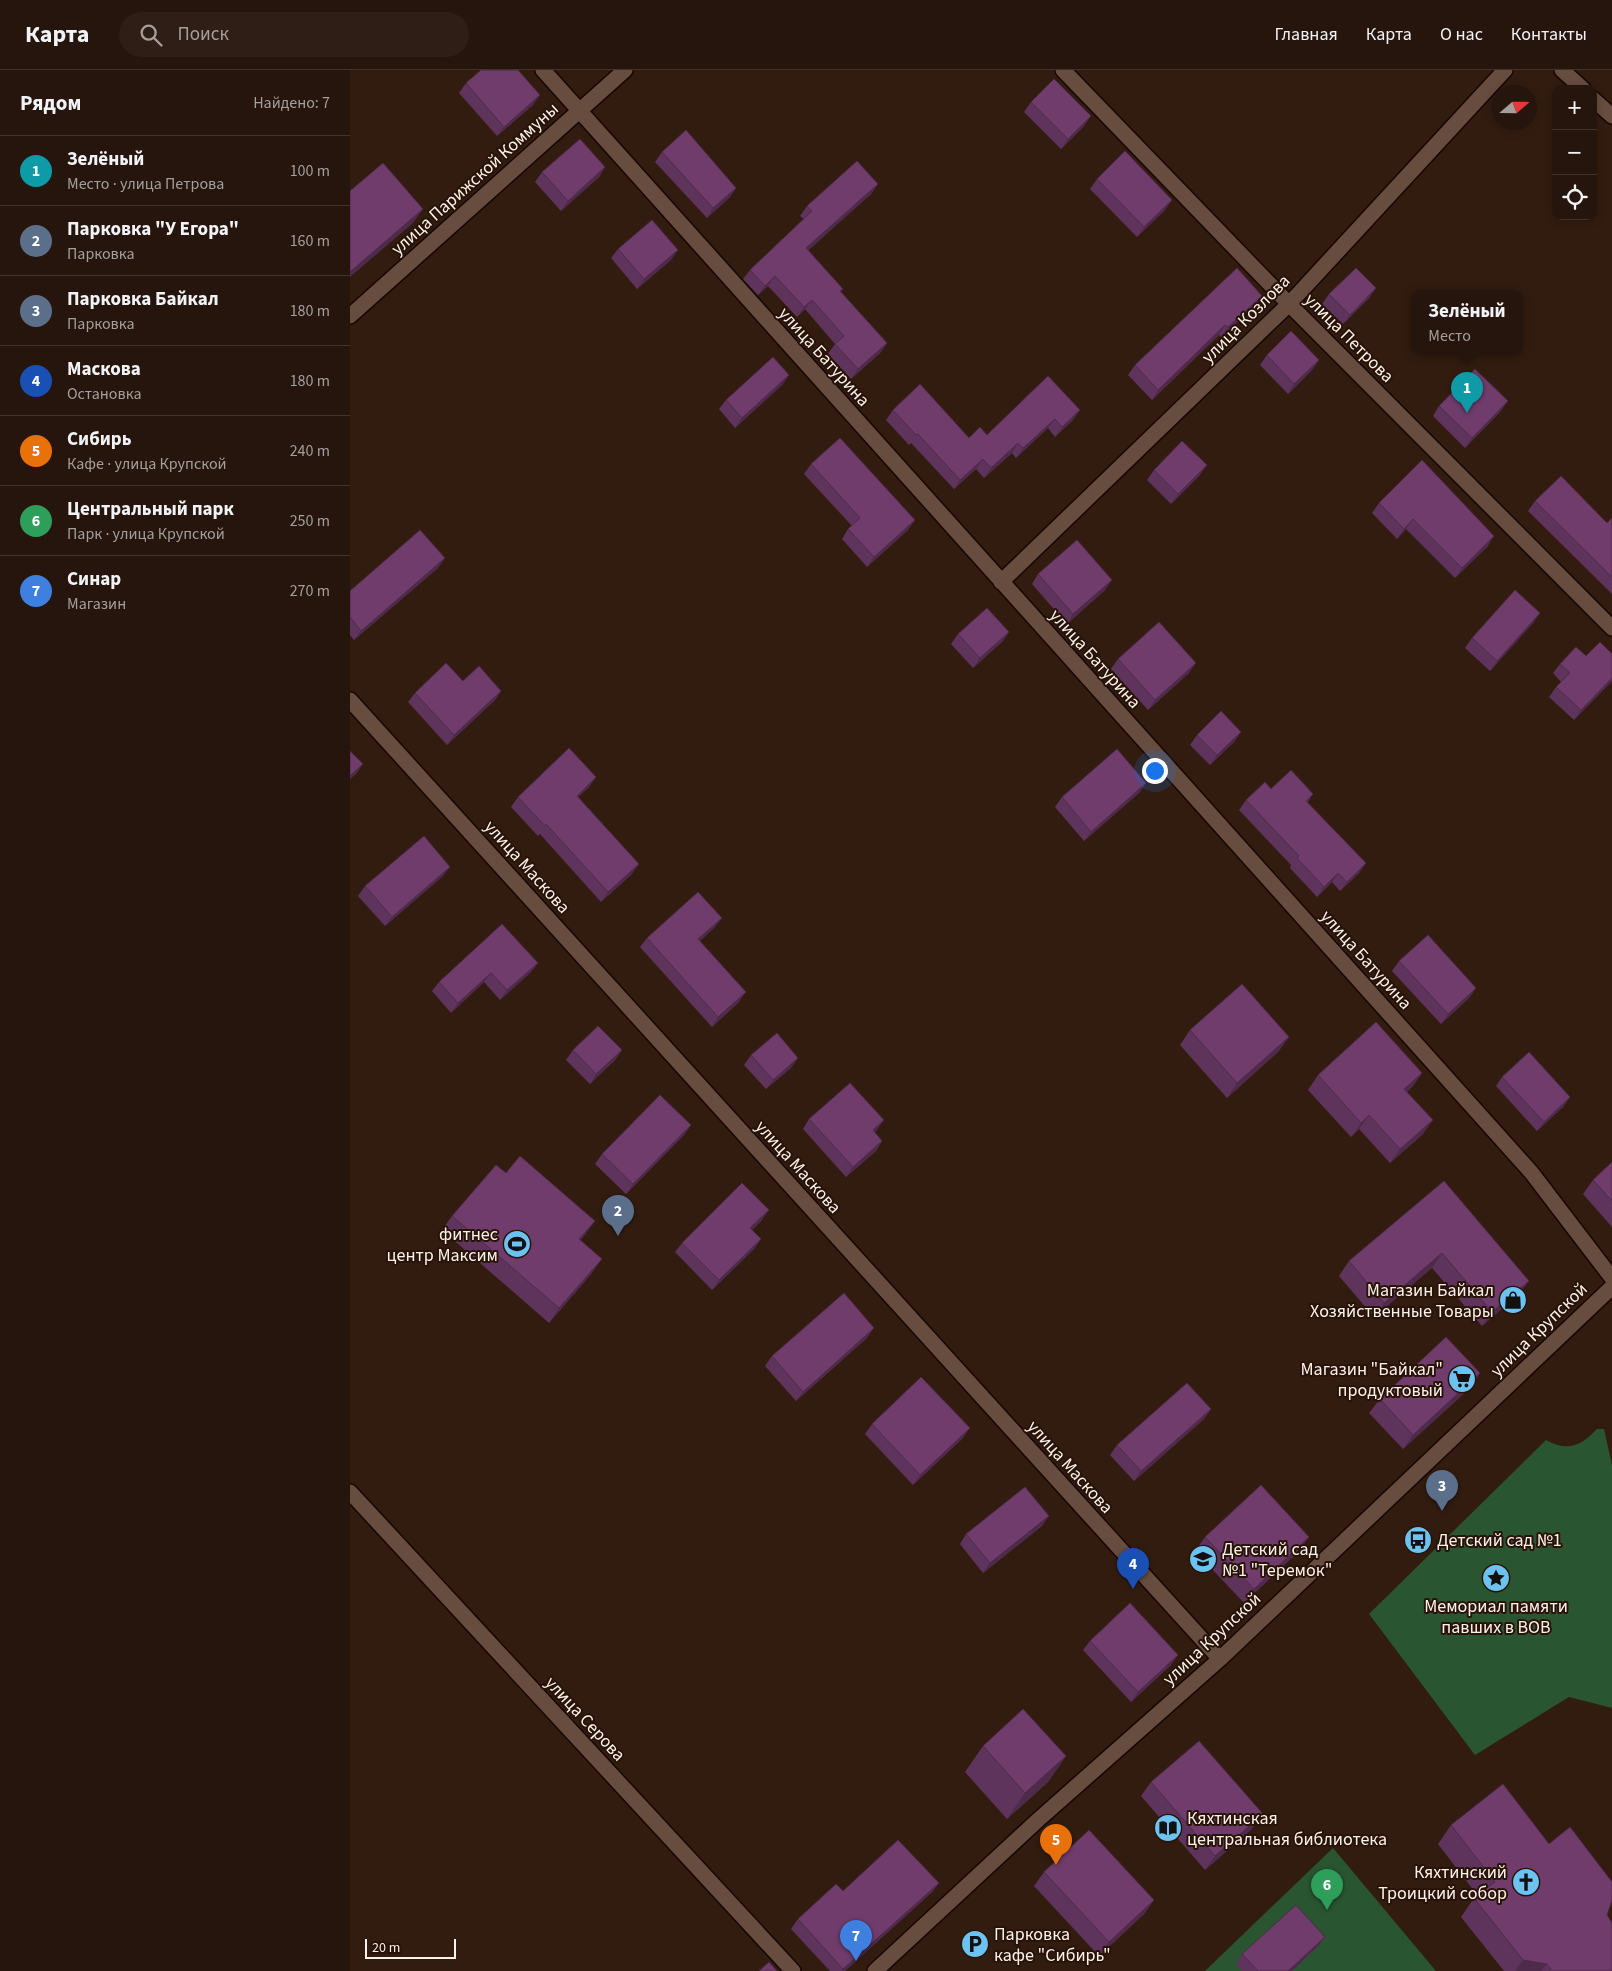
<!DOCTYPE html>
<html lang="ru">
<meta charset="utf-8">
<style>
:root{--surface:#26150c;--page:#2e1e15;--text:#f1f3f6;--muted:#a49f9d;--line:#42342d;--accent:#d93025}
body{margin:0;font-family:"Source Sans 3",sans-serif;background:var(--page);color:var(--text)}
.controls{position:absolute;right:15px;top:15px;display:grid;overflow:hidden;border-radius:10px;box-shadow:0 2px 8px #0003}
.controls button{width:45px;height:45px;display:grid;place-items:center;padding:0;border:0;border-bottom:1px solid var(--line);background:var(--surface);color:var(--text);font:25px sans-serif}
.compass{position:absolute;left:1142px;top:15px;width:45px;height:45px;border-radius:50%;background:var(--surface);box-shadow:0 2px 8px #0003;rotate:70deg}
.scale{position:absolute;left:15px;bottom:12px;width:91px;box-sizing:border-box;padding-left:5px;border:2px solid #fdf1ea;border-top:0;font-size:14px;line-height:18px;white-space:nowrap;color:#fdf1ea;-webkit-text-stroke:4px #271307;paint-order:stroke}
.you{position:absolute;left:804px;top:700px;width:18px;height:18px;margin:-12px;border:4px solid #fff;border-radius:50%;background:#1a73e8;box-shadow:0 0 0 8px #1a73e833}
.badge{display:grid;place-items:center;width:32px;height:32px;border-radius:50%;background:var(--accent);color:#fff;font-size:16px;font-weight:700}
.pin{position:absolute;translate:-50% -41px;filter:drop-shadow(0 1px 2px #0008)}
.pin::after{content:'';position:absolute;top:26px;width:18px;height:15px;background:inherit;clip-path:polygon(0 0,100% 0,50% 100%)}
.popup{position:absolute;left:1061px;top:220px;width:112px;height:65px;box-sizing:border-box;display:grid;place-content:center;border-radius:10px;background:var(--surface);filter:drop-shadow(0 1px 4px #0005);font-size:16px;white-space:nowrap;color:var(--muted)}
.popup b{font-size:19px;color:var(--text)}
.popup::after{content:'';position:absolute;left:50%;top:100%;margin-left:-10px;border:10px solid transparent;border-top-color:var(--surface)}
.list{margin:0;padding:0;list-style:none}
h2{display:flex;justify-content:space-between;align-items:center;height:65px;margin:0;padding:0 20px;font-size:21px}
h2 small{font-size:16px;font-weight:400;color:var(--muted)}
.list li{display:grid;grid-template-columns:32px 1fr auto;gap:15px;align-items:center;box-sizing:border-box;height:70px;padding:0 20px;border-top:1px solid var(--line)}
.list b{display:block;font-size:19px;white-space:nowrap}
.list p{margin:0;font-size:16px;white-space:nowrap;color:var(--muted)}
.list em{font-size:16px;font-style:normal;color:var(--muted)}
.icon{flex:none;width:28px;height:28px;fill:none;stroke:currentColor;stroke-width:2;stroke-linecap:round;stroke-linejoin:round}
.map{position:relative;flex:none;width:1262px;height:1901px;overflow:hidden}
header{display:flex;align-items:center;gap:30px;box-sizing:border-box;height:70px;padding:0 25px;background:var(--surface);border-bottom:1px solid var(--line)}
header strong{font-size:24px}
nav{display:flex;gap:28px;margin-inline-start:auto;font-size:18px}
.search{width:350px;height:45px;background:var(--page);display:flex;align-items:center;gap:12px;box-sizing:border-box;padding:0 18px;border-radius:28px;color:var(--muted);font-size:19px}
main{display:flex}
aside{flex:1;background:var(--surface)}
.map>svg:first-child{display:block}
.green{fill:#2a5531}
.lines{fill:none;stroke-linecap:round;stroke-linejoin:round}
.minor-casing{stroke:#190600;stroke-width:18}
.minor{stroke:#674d40;stroke-width:15}
.wall{fill:#5f345c}
.shaded-wall{fill:#4e2a4b}
.building{fill:#6f3c6b;stroke:#4e2a4b}
.labels{text-anchor:middle;dominant-baseline:central;stroke-width:4;stroke-linejoin:round;paint-order:stroke}
.street-label{font-size:18px;fill:#fdf1ea;stroke:#271307}
.poi-label{font-size:18px;fill:#fdf1ea;stroke:#271307;text-anchor:end}
</style>
<header>
<strong>Карта</strong>
<div class="search"><svg class="icon" aria-label="search" viewBox="0 0 24 24"><circle cx="10" cy="10" r="6"/><path d="M15 15l6 6"/></svg>Поиск</div>
<nav><a>Главная</a><a>Карта</a><a>О нас</a><a>Контакты</a></nav>
</header>
<main>
<aside>
<h2>Рядом<small>Найдено: 7</small></h2>
<ul class="list">
<li><span class="badge" style="background:#0f9aa8">1</span><div><b>Зелёный</b><p>Место · улица Петрова</p></div><em>100 m</em></li>
<li><span class="badge" style="background:#5c6f8a">2</span><div><b>Парковка &quot;У Егора&quot;</b><p>Парковка</p></div><em>160 m</em></li>
<li><span class="badge" style="background:#5c6f8a">3</span><div><b>Парковка Байкал</b><p>Парковка</p></div><em>180 m</em></li>
<li><span class="badge" style="background:#1a4fb4">4</span><div><b>Маскова</b><p>Остановка</p></div><em>180 m</em></li>
<li><span class="badge" style="background:#e8710a">5</span><div><b>Сибирь</b><p>Кафе · улица Крупской</p></div><em>240 m</em></li>
<li><span class="badge" style="background:#2e9e5b">6</span><div><b>Центральный парк</b><p>Парк · улица Крупской</p></div><em>250 m</em></li>
<li><span class="badge" style="background:#3f7fe0">7</span><div><b>Синар</b><p>Магазин</p></div><em>270 m</em></li>
</ul>
</aside>
<div class="map">
<svg width="1262" height="1901" viewBox="0 0 1262 1901">
<rect width="100%" height="100%" fill="#321c10"/>
<path class="green" d="M1247,1359H1254L1262,1395V1638L1219,1627L1125,1685L1019,1544L1196,1370C1218,1382 1231,1376 1247,1359Z
M983,1778L1086,1901H855Z"/>
<g class="lines">
<g class="minor-casing">
<path id="minor" d="M193,0L1181,1102L1262,1208
M713,0L939,234L1262,558
M1212,0L1233,19
M1243,29L1262,46
M0,246L275,0
M651,512L939,234L1155,0
M0,630L870,1589
M0,1422L443,1901
M525,1901L688,1750L870,1589L1262,1217"/>
</g>
<use href="#minor" class="minor"/>
</g>
<path class="wall" d="M116,13L183,35L147,66L109,23Z
M681,32L734,56L711,79L674,42Z
M312,82L386,118L380,127L357,148L305,92Z
M255,97L249,107L211,141L185,112L192,102Z
M747,109L815,140L787,167L740,119Z
M528,114L521,124L458,180L493,219L491,222L537,273L530,283L501,309L478,284L485,274L455,239L447,247L418,216L408,225L393,209L400,200L454,149L450,146L457,136Z
M268,179L321,190L287,219L261,188Z
M979,224L1020,227L993,254L972,234Z
M905,236L871,267L869,265L802,330L778,305L785,295Z
M917,285L969,290L962,300L938,324L910,295Z
M439,305L432,315L385,358L369,339L376,330Z
M698,306L723,350L705,367L698,358L666,388L662,383L634,408L626,399L604,419L561,373L559,375L536,350L543,340L619,368L637,365Z
M1089,336L1151,341L1115,378L1083,346Z
M461,394L558,460L517,497L492,469L498,459L502,456L454,404Z
M804,400L850,405L821,434L797,410Z
M1185,431L1257,453L1262,448V524L1178,441Z
M1029,433L1138,476L1105,508L1056,459L1047,469L1022,443Z
M88,498L4,570L0,565V521Z
M688,504L755,520L717,554L682,514Z
M1190,543L1183,553L1140,601L1115,578L1122,568Z
M659,562L652,572L623,598L601,574L608,564Z
M1262,584V611L1224,650L1199,627L1206,617L1211,612L1203,603L1210,594L1236,586Z
M768,589L839,603L798,640L761,599Z
M113,611L151,621L145,630L97,675L58,632L65,623Z
M847,665L885,671L860,695L840,675Z
M246,707L239,717L228,727L282,804L251,832L190,764L188,766L161,737L168,727Z
M796,713L789,723L734,771L705,737L712,727Z
M921,719L963,724L957,733L1016,793L1009,803L990,821L982,812L967,827L940,798L941,795L889,740L896,730Z
M93,806L35,856L8,826L15,816Z
M365,857L350,871L389,932L362,957L290,877L297,868Z
M1049,891L1126,918L1119,928L1091,954L1042,901Z
M188,893L181,902L150,930L134,912L101,943L82,921L89,912Z
M840,960L929,981L877,1028L830,975Z
M223,980H272L265,990L240,1014L216,990Z
M401,985L441,998L416,1019L394,995Z
M1072,1003L1062,1017L1057,1022L1073,1064L1040,1093L1009,1059L1001,1067L958,1020L968,1005Z
M1152,1007L1220,1027L1213,1037L1187,1061L1146,1016Z
M459,1049L527,1060L524,1062L532,1071L526,1081L496,1107L453,1059Z
M341,1055L334,1065L276,1124L245,1094L252,1084Z
M1262,1092V1157L1233,1124L1243,1110Z
M1094,1111L1179,1211L1168,1225L1132,1256L1082,1198L1024,1247L989,1206L999,1191Z
M102,1146L245,1151L230,1170L242,1203L199,1253L92,1160Z
M412,1150L402,1160L411,1169L404,1179L362,1220L325,1182L332,1173Z
M517,1268L446,1331L415,1296L422,1286Z
M1130,1303L1120,1318L1053,1379L1019,1343L1030,1329Z
M861,1339L854,1349L784,1411L760,1385L767,1375Z
M522,1354L613,1368L563,1415L515,1364Z
M692,1456L633,1503L610,1474L616,1464Z
M855,1467L949,1481L894,1533L845,1481Z
M740,1571L821,1595L781,1632L733,1580Z
M633,1676L716,1686L698,1712L657,1749L615,1702Z
M801,1712L902,1759L855,1800L791,1726Z
M1101,1755L1199,1774L1257,1845L1262,1901H1154L1111,1847L1124,1828L1128,1826L1088,1774Z
M694,1802L804,1830L794,1844L749,1886L684,1816Z
M589,1813L582,1822L495,1901H480L441,1859L448,1849L493,1821Z
M975,1867L968,1876L942,1901H892L886,1894L892,1884Z"/>
<path class="shaded-wall" d="M190,25L183,35L147,66L154,57Z
M741,46L734,56L711,79L718,69Z
M255,97L249,107L211,141L218,131Z
M528,114L521,124L450,188L456,178Z
M386,118L380,127L357,148L363,138Z
M822,130L815,140L787,167L794,157Z
M73,139L63,153L0,207V202Z
M328,180L321,190L287,219L294,209Z
M425,206L418,216L408,225L415,216Z
M1026,218L1020,227L993,254L1000,245Z
M912,226L905,236L871,267L878,257Z
M462,230L455,239L447,247L454,237Z
M875,255L869,265L802,330L808,320Z
M537,273L530,283L501,309L508,299Z
M969,290L962,300L938,324L944,314Z
M439,305L432,315L385,358L392,348Z
M1158,331L1151,341L1115,378L1122,368Z
M730,340L723,350L705,367L712,357Z
M705,349L698,358L666,388L673,378Z
M668,373L662,383L634,408L641,398Z
M633,389L626,399L604,419L610,410Z
M857,395L850,405L821,434L828,424Z
M1063,449L1056,459L1047,469L1054,459Z
M565,450L558,460L517,497L524,487Z
M1144,466L1138,476L1105,508L1112,498Z
M95,488L88,498L4,570L11,561Z
M762,510L755,520L717,554L723,544Z
M1190,543L1183,553L1140,601L1147,591Z
M659,562L652,572L623,598L630,588Z
M846,593L839,603L798,640L805,630Z
M1262,608V611L1224,650L1231,640Z
M151,621L145,630L97,675L104,665Z
M891,662L885,671L860,695L867,685Z
M13,694L6,704L0,709V706Z
M246,707L239,717L220,735L227,726Z
M796,713L789,723L734,771L741,762Z
M1016,793L1009,803L990,821L997,812Z
M289,794L282,804L251,832L258,822Z
M100,797L93,806L35,856L42,847Z
M988,803L982,812L967,827L974,817Z
M372,848L365,857L341,879L348,869Z
M188,893L181,902L150,930L157,920Z
M141,903L134,912L101,943L108,933Z
M1126,918L1119,928L1091,954L1098,944Z
M396,922L389,932L362,957L368,947Z
M939,967L929,981L877,1028L887,1013Z
M272,980L265,990L240,1014L246,1004Z
M448,988L441,998L416,1019L423,1010Z
M1072,1003L1062,1017L1044,1033L1054,1019Z
M1220,1027L1213,1037L1187,1061L1194,1052Z
M1019,1045L1009,1059L1001,1067L1011,1053Z
M534,1050L527,1060L516,1070L523,1060Z
M1083,1050L1073,1064L1040,1093L1050,1079Z
M341,1055L334,1065L276,1124L283,1114Z
M532,1071L526,1081L496,1107L503,1097Z
M419,1140L412,1150L393,1168L400,1158Z
M245,1151L235,1165L219,1184L229,1169Z
M411,1169L404,1179L362,1220L369,1210Z
M1092,1183L1082,1198L1024,1247L1034,1233Z
M252,1189L242,1203L199,1253L209,1238Z
M1179,1211L1168,1225L1132,1256L1142,1242Z
M524,1258L517,1268L446,1331L453,1322Z
M1130,1303L1120,1318L1053,1379L1063,1365Z
M861,1339L854,1349L784,1411L791,1401Z
M620,1358L613,1368L563,1415L570,1405Z
M699,1446L692,1456L633,1503L640,1493Z
M959,1467L949,1481L894,1533L904,1519Z
M828,1585L821,1595L781,1632L788,1622Z
M716,1686L698,1712L657,1749L675,1723Z
M913,1744L902,1759L855,1800L865,1786Z
M589,1813L582,1822L495,1901H492L493,1899Z
M804,1830L794,1844L749,1886L759,1872Z
M975,1867L968,1876L942,1901H938Z
M1173,1890L1197,1894L1191,1901H1165Z"/>
<path class="building" d="M131,0H168L190,25L154,57L116,13Z
M704,9L741,46L718,69L681,32Z
M336,60L386,118L363,138L312,82Z
M230,69L255,97L218,131L192,102Z
M775,81L822,130L794,157L747,109Z
M507,91L528,114L456,178L493,219L490,221L537,273L508,299L485,274L494,266L462,230L454,237L425,206L415,216L400,200L462,141L457,136Z
M33,93L73,139L0,202V121Z
M302,150L328,180L294,209L268,179Z
M887,198L912,226L878,257L875,255L808,320L785,295Z
M1006,198L1026,218L1000,245L979,224Z
M941,261L969,290L944,314L917,285Z
M423,287L439,305L392,348L376,330Z
M1125,299L1158,331L1122,368L1089,336Z
M698,306L730,340L712,357L705,349L673,378L668,373L641,398L633,389L610,410L568,364L566,365L543,340L570,314L619,368L630,357L637,365Z
M490,368L565,450L524,487L498,459L510,448L461,394Z
M832,371L857,395L828,424L804,400Z
M1072,390L1144,466L1112,498L1063,449L1054,459L1029,433Z
M1211,406L1257,453L1262,448V507L1185,431Z
M70,460L95,488L11,561L0,547V521Z
M727,470L762,510L723,544L688,504Z
M1165,520L1190,543L1147,591L1122,568Z
M637,538L659,562L630,588L608,564Z
M809,552L846,593L805,630L768,589Z
M1250,572L1262,584V608L1231,640L1206,617L1220,603L1210,594L1226,577L1236,586Z
M96,593L113,611L129,596L151,621L104,665L65,623Z
M871,641L891,662L867,685L847,665Z
M219,678L246,707L227,726L289,794L258,822L196,754L195,756L168,727Z
M767,679L796,713L741,762L712,727Z
M0,681L13,694L0,706Z
M941,700L963,724L956,731L1016,793L997,812L988,803L974,817L947,788L949,786L896,730L915,712L921,719Z
M74,766L100,797L42,847L15,816Z
M348,822L372,848L348,869L396,922L368,947L297,868Z
M152,854L188,893L157,920L141,903L108,933L89,912Z
M1078,865L1126,918L1098,944L1049,891Z
M892,914L939,967L887,1013L840,960Z
M1026,952L1072,1003L1054,1019L1083,1050L1050,1079L1019,1045L1011,1053L968,1005Z
M248,956L272,980L246,1004L223,980Z
M427,963L448,988L423,1010L401,985Z
M1179,982L1220,1027L1194,1052L1152,1007Z
M500,1013L534,1050L523,1060L532,1071L503,1097L459,1049Z
M310,1025L341,1055L283,1114L252,1084Z
M170,1086L245,1151L229,1169L252,1189L209,1238L102,1146L146,1095L156,1103Z
M1262,1092V1131L1243,1110Z
M1094,1111L1179,1211L1142,1242L1092,1183L1034,1233L999,1191Z
M392,1113L419,1140L400,1158L411,1169L369,1210L332,1173Z
M494,1223L524,1258L453,1322L422,1286Z
M1096,1267L1130,1303L1063,1365L1030,1329Z
M571,1307L620,1358L570,1405L522,1354Z
M837,1313L861,1339L791,1401L767,1375Z
M911,1415L959,1467L904,1519L855,1467Z
M675,1417L699,1446L640,1493L616,1464Z
M780,1533L828,1585L788,1622L740,1571Z
M673,1639L716,1686L675,1723L633,1676Z
M849,1671L913,1744L865,1786L801,1712Z
M1153,1714L1199,1774L1220,1757L1262,1812V1830L1257,1845L1262,1853V1901H1202L1197,1894L1173,1890L1124,1828L1145,1812L1101,1755Z
M739,1760L804,1830L759,1872L694,1802Z
M548,1770L589,1813L493,1899L448,1849L486,1814L493,1821Z
M946,1835L975,1867L938,1901H908L892,1884Z
M419,1892L427,1901H409Z"/>
<defs>
<g id="stadium-disc" transform="scale(1.4375)"><circle r="9.5" fill="#6cc3f2" stroke="#271307"/><path d="M0-5a6.5 5 0 1 0 0 10a6.5 5 0 1 0 0-10ZM-3.5-1.8h7v3.6h-7Z" fill="#111"/></g>
<g id="shop-disc" transform="scale(1.4375)"><circle r="9.5" fill="#6cc3f2" stroke="#271307"/><path d="M-5-2.5h2.3a2.7 3.5 0 0 1 5.4 0H5L5.5 6h-11ZM-1.5-2.5h3a1.5 2.3 0 0 0-3 0Z" fill="#111"/></g>
<g id="supermarket-disc" transform="scale(1.4375)"><circle r="9.5" fill="#6cc3f2" stroke="#271307"/><path d="M-6-5.5h2.5l.6 2H6L4.5 2H-2.5L-4.4-4H-6ZM-1.5 3.2a1.3 1.3 0 1 0 .1 0ZM3 3.2a1.3 1.3 0 1 0 .1 0Z" fill="#111"/></g>
<g id="bus-disc" transform="scale(1.4375)"><circle r="9.5" fill="#6cc3f2" stroke="#271307"/><path d="M-5-6H5V4H4V6H2V4H-2V6H-4V4H-5ZM-3.5-4V0h7V-4ZM-3.5 1.2v1.5H-2V1.2ZM2 1.2v1.5H3.5V1.2Z" fill="#111"/></g>
<g id="school-disc" transform="scale(1.4375)"><circle r="9.5" fill="#6cc3f2" stroke="#271307"/><path d="M0-5L7-2L0 1L-7-2ZM-4 1L0 2.5L4 1V4Q0 6-4 4Z" fill="#111"/></g>
<g id="sight-disc" transform="scale(1.4375)"><circle r="9.5" fill="#6cc3f2" stroke="#271307"/><path d="M0-6L1.8-2.2L6-1.7L2.9 1.2L3.7 5.4L0 3.3L-3.7 5.4L-2.9 1.2L-6-1.7L-1.8-2.2Z" fill="#111"/></g>
<g id="library-disc" transform="scale(1.4375)"><circle r="9.5" fill="#6cc3f2" stroke="#271307"/><path d="M-6-4Q-3-5.5-.7-3.5V5Q-3 3-6 4ZM6-4Q3-5.5 .7-3.5V5Q3 3 6 4Z" fill="#111"/></g>
<g id="church-disc" transform="scale(1.4375)"><circle r="9.5" fill="#6cc3f2" stroke="#271307"/><path d="M-1.2-6h2.4v3.5h3.3v2.4h-3.3V6h-2.4V-.1h-3.3v-2.4h3.3Z" fill="#111"/></g>
<g id="parking-disc" transform="scale(1.4375)"><circle r="9.5" fill="#6cc3f2" stroke="#271307"/><path d="M-3.5-5.5H1a3.5 3.5 0 0 1 0 7H-1V5.5H-3.5ZM-1-3.4V-.6H.8a1.4 1.4 0 0 0 0-2.8Z" fill="#111"/></g>
</defs>
<g fill-rule="evenodd">
<use href="#stadium-disc" x="167" y="1174"/>
<use href="#shop-disc" x="1163" y="1230"/>
<use href="#supermarket-disc" x="1112" y="1309"/>
<use href="#bus-disc" x="1068" y="1470"/>
<use href="#school-disc" x="853" y="1489"/>
<use href="#sight-disc" x="1146" y="1508"/>
<use href="#library-disc" x="818" y="1758"/>
<use href="#church-disc" x="1176" y="1812"/>
<use href="#parking-disc" x="625" y="1874"/>
</g>
<g class="labels">
<g class="street-label">
<text transform="translate(125 109) rotate(-42)">улица Парижской Коммуны</text>
<text transform="translate(896 249) rotate(-45)">улица Козлова</text>
<text transform="translate(999 268) rotate(45)">улица Петрова</text>
<text transform="translate(474 287) rotate(48)">улица Батурина</text>
<text transform="translate(745 589) rotate(48)">улица Батурина</text>
<text transform="translate(177 797) rotate(48)">улица Маскова</text>
<text transform="translate(1016 890) rotate(48)">улица Батурина</text>
<text transform="translate(448 1097) rotate(48)">улица Маскова</text>
<text transform="translate(1189 1260) rotate(-44)">улица Крупской</text>
<text transform="translate(720 1397) rotate(48)">улица Маскова</text>
<text transform="translate(862 1569) rotate(-43)">улица Крупской</text>
<text transform="translate(235 1649) rotate(47)">улица Серова</text>
</g>
<g class="poi-label">
<text x="148" y="1164">фитнес<tspan x="148" dy="21">центр Максим</tspan></text>
<text x="1144" y="1220">Магазин Байкал<tspan x="1144" dy="21">Хозяйственные Товары</tspan></text>
<text x="1093" y="1299">Магазин "Байкал"<tspan x="1093" dy="21">продуктовый</tspan></text>
<text x="1087" y="1470" text-anchor="start">Детский сад №1</text>
<text x="872" y="1479" text-anchor="start">Детский сад<tspan x="872" dy="21">№1 "Теремок"</tspan></text>
<text x="1146" y="1536" text-anchor="middle">Мемориал памяти<tspan x="1146" dy="21">павших в ВОВ</tspan></text>
<text x="837" y="1748" text-anchor="start">Кяхтинская<tspan x="837" dy="21">центральная библиотека</tspan></text>
<text x="1157" y="1802">Кяхтинский<tspan x="1157" dy="21">Троицкий собор</tspan></text>
<text x="644" y="1864" text-anchor="start">Парковка<tspan x="644" dy="21">кафе "Сибирь"</tspan></text>
</g>
</g>
</svg>
<div class="controls">
<button>+</button>
<button>−</button>
<button><svg class="icon" aria-label="locate" viewBox="0 0 24 24"><circle cx="12" cy="12" r="6"/><path d="M12 2v4M12 18v4M2 12h4M18 12h4"/></svg></button>
</div>
<svg class="compass" viewBox="-18 -18 36 36"><path d="M0-13l5 13h-10z" fill="#e53935"/><path d="M0 13l5-13h-10z" fill="#a49f9d"/></svg>
<div class="scale">20 m</div>
<div class="you"></div>
<div class="pin badge" style="left:1117px;top:343px;background:#0f9aa8">1</div>
<div class="popup"><b>Зелёный</b>Место</div>
<div class="pin badge" style="left:268px;top:1166px;background:#5c6f8a">2</div>
<div class="pin badge" style="left:1092px;top:1441px;background:#5c6f8a">3</div>
<div class="pin badge" style="left:783px;top:1519px;background:#1a4fb4">4</div>
<div class="pin badge" style="left:706px;top:1795px;background:#e8710a">5</div>
<div class="pin badge" style="left:977px;top:1840px;background:#2e9e5b">6</div>
<div class="pin badge" style="left:506px;top:1891px;background:#3f7fe0">7</div>
</div>
</main>
